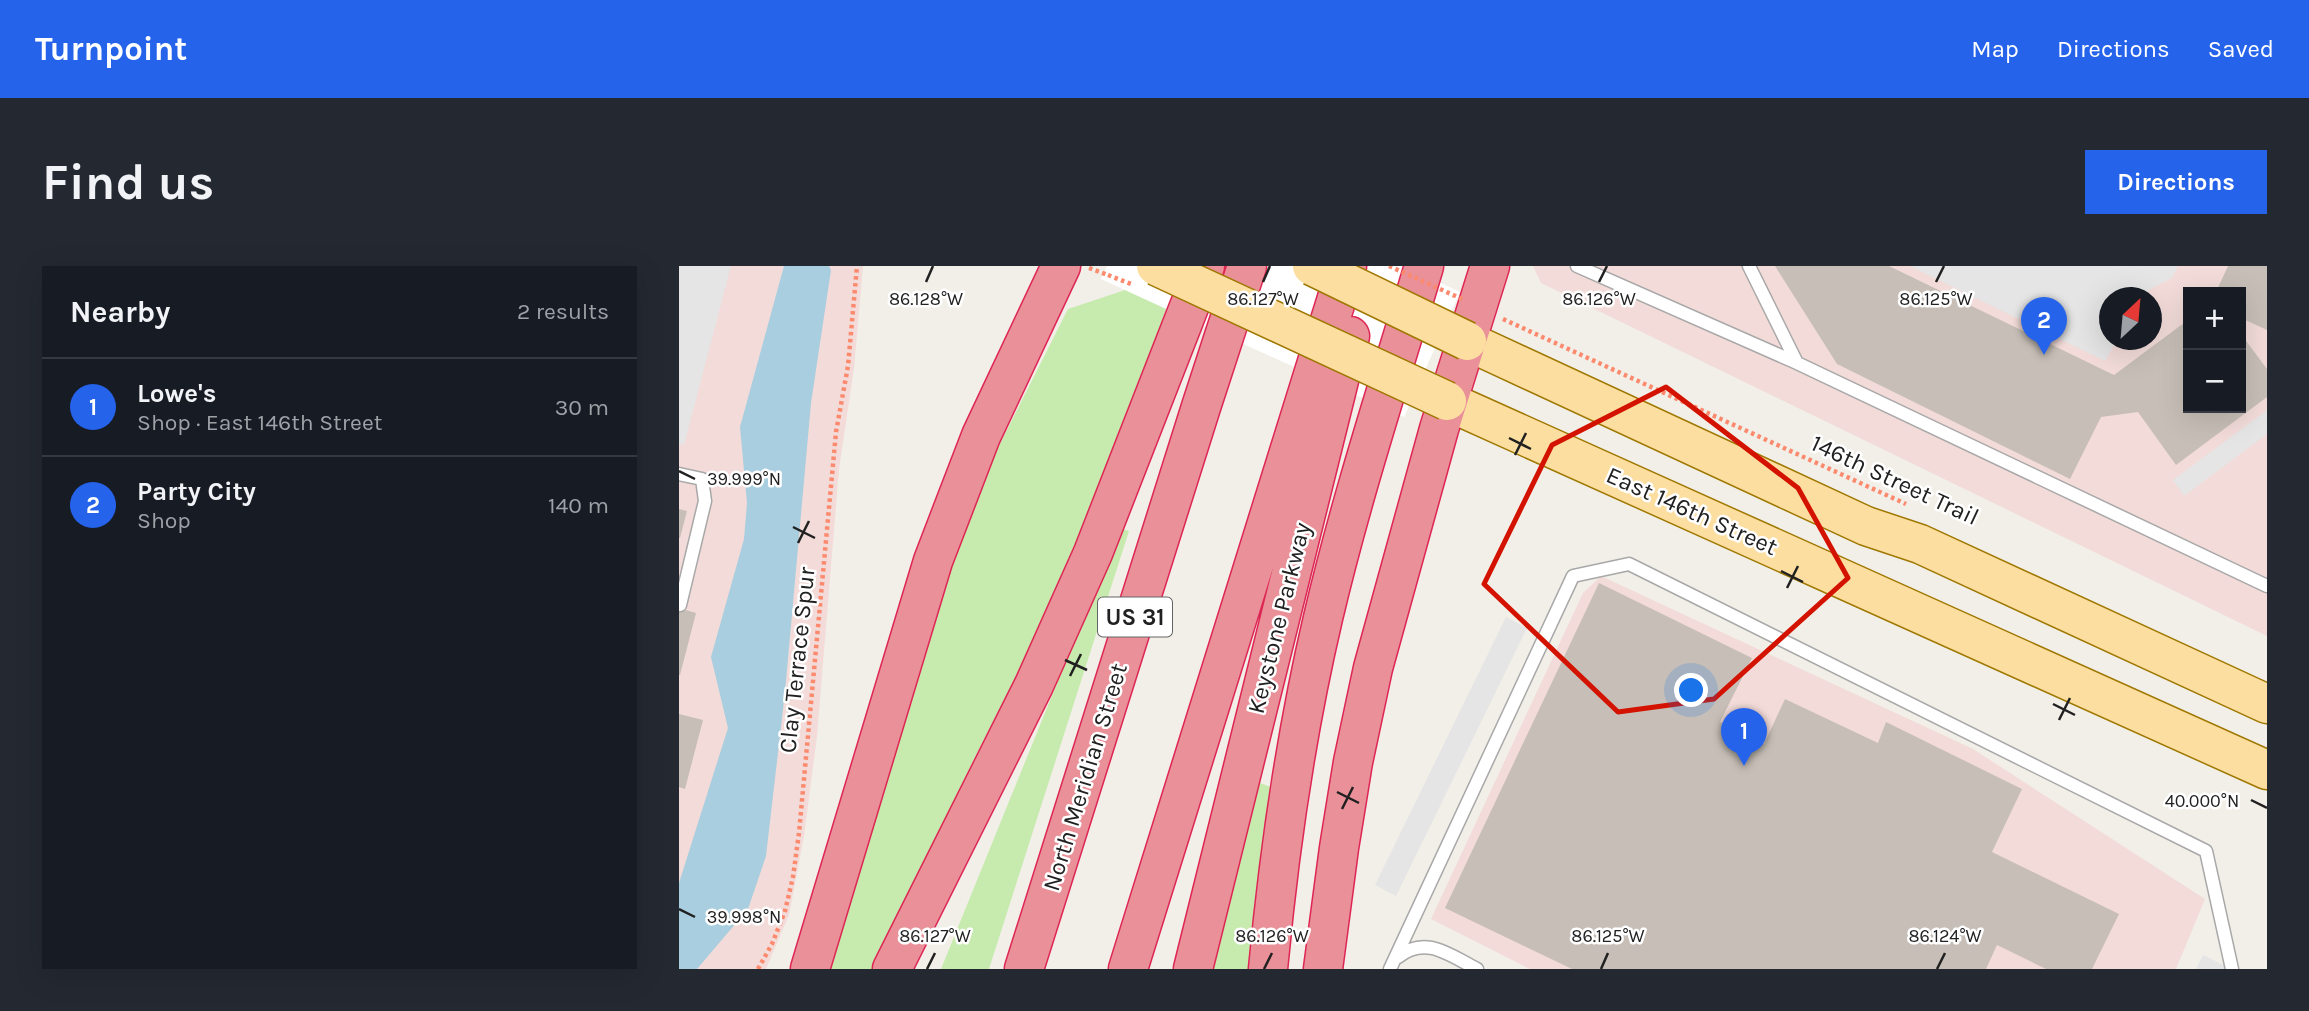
<!DOCTYPE html>
<meta charset="utf-8">
<style>
:root{--surface:#171b24;--page:#242831;--text:#f1f3f6;--muted:#9ea1a6;--line:#363941;--accent:#2563eb}
body{margin:0;font-family:Karla,sans-serif;background:var(--page);color:var(--text)}
.controls{position:absolute;right:21px;top:21px;display:grid;overflow:hidden;border-radius:0px;box-shadow:0 7px 28px #0002}
.controls button{width:63px;height:63px;display:grid;place-items:center;padding:0;border:0;border-bottom:2px solid var(--line);background:var(--surface);color:var(--text);font:35px sans-serif}
.compass{position:absolute;left:1420px;top:21px;width:63px;height:63px;border-radius:50%;background:var(--surface);box-shadow:0 7px 28px #0002;rotate:26deg}
.you{position:absolute;left:1013px;top:425px;width:24px;height:24px;margin:-18px;border:5px solid #fff;border-radius:50%;background:#1a73e8;box-shadow:0 0 0 10px #1a73e833}
.badge{display:grid;place-items:center;width:46px;height:46px;border-radius:50%;background:var(--accent);color:#fff;font-size:23px;font-weight:700}
.pin{position:absolute;translate:-50% -58px;filter:drop-shadow(0 2px 4px #0008)}
.pin::after{content:'';position:absolute;top:37px;width:24px;height:21px;background:inherit;clip-path:polygon(0 0,100% 0,50% 100%)}
.list{margin:0;padding:0;list-style:none}
h2{display:flex;justify-content:space-between;align-items:center;height:91px;margin:0;padding:0 28px;font-size:30px}
h2 small{font-size:23px;font-weight:400;color:var(--muted)}
.list li{display:grid;grid-template-columns:46px 1fr auto;gap:21px;align-items:center;box-sizing:border-box;height:98px;padding:0 28px;border-top:2px solid var(--line)}
.list b{display:block;font-size:26px;white-space:nowrap}
.list p{margin:0;font-size:23px;white-space:nowrap;color:var(--muted)}
.list em{font-size:23px;font-style:normal;color:var(--muted)}
.map{position:relative;flex:none;width:1588px;height:703px;overflow:hidden;border-radius:0px}
header{display:flex;align-items:center;gap:42px;box-sizing:border-box;height:98px;padding:0 35px;background:var(--accent);color:#fff}
header strong{font-size:33px}
nav{display:flex;gap:38px;margin-inline-start:auto;font-size:24px}
.intro{display:flex;align-items:center;justify-content:space-between;box-sizing:border-box;height:168px;padding:0 42px}
h1{margin:0;font-size:49px}
.button{padding:18px 32px;border-radius:0px;background:var(--accent);color:#fff;font-size:24px;font-weight:700}
main{display:flex;gap:42px;padding:0 42px}
aside{flex:1;background:var(--surface);border-radius:0px;box-shadow:0 7px 28px #0002}
.map>svg:first-child{display:block}
.commercial{fill:#f2dbd8;fill-rule:evenodd}
.grass{fill:#c7ebae}
.parking{fill:#e5e5e5}
.water{fill:#a8cedf}
.pier{fill:#fff}
.building{fill:#c7bfb7}
.lines{fill:none;stroke-linecap:round;stroke-linejoin:round}
.lane-casing{stroke:#a8a8a8;stroke-width:15}
.primary-casing{stroke:#9f7800;stroke-width:41}
.highway-casing{stroke:#de2655;stroke-width:41}
.path{stroke:#fc8a6f;stroke-width:4.5;stroke-dasharray:3.5 3.5;stroke-linecap:butt}
.lane{stroke:#fff;stroke-width:12}
.primary{stroke:#fddea1;stroke-width:38}
.highway{stroke:#e99098;stroke-width:38}
.primary-bridge-casing{stroke:#9f7800;stroke-width:41;stroke-linecap:butt}
.path-bridge{stroke:#fc8a6f;stroke-width:4.5;stroke-dasharray:3.5 3.5;stroke-linecap:butt}
.primary-bridge{stroke:#fddea1;stroke-width:38}
.marked{fill:none;stroke:#d31300;stroke-width:5;stroke-linejoin:round}
.ticks{fill:none;stroke:#212121;stroke-width:2.5}
.labels{text-anchor:middle;dominant-baseline:central;stroke-width:5;stroke-linejoin:round;paint-order:stroke}
.shield{fill:#fff;stroke:#646464;stroke-width:2}
.shield-label{font-size:23px;font-weight:bold;fill:#212121}
.street-label{font-size:24px;fill:#212121;stroke:#fff}
.ticks-label{font-size:18px;text-anchor:middle;fill:#212121;stroke:#fff;stroke-width:5;stroke-linejoin:round;paint-order:stroke}
</style>
<header>
<strong>Turnpoint</strong>
<nav><a>Map</a><a>Directions</a><a>Saved</a></nav>
</header>
<div class="intro"><h1>Find us</h1><a class="button">Directions</a></div>
<main>
<aside>
<h2>Nearby<small>2 results</small></h2>
<ul class="list">
<li><span class="badge">1</span><div><b>Lowe's</b><p>Shop · East 146th Street</p></div><em>30 m</em></li>
<li><span class="badge">2</span><div><b>Party City</b><p>Shop</p></div><em>140 m</em></li>
</ul>
</aside>
<div class="map">
<svg width="1588" height="703" viewBox="0 0 1588 703">
<rect width="100%" height="100%" fill="#f2efe8"/>
<path class="commercial" d="M0,0H184L175,102L160,203L138,470L125,570L110,649L87,703H0Z
M854,0H1588V370L862,17ZM1509,26H1562V142H1509ZM1430,32H1472V74H1430Z
M922,310L1294,483L1526,633L1497,703H851L752,653L904,327Z"/>
<path class="grass" d="M446,24L487,43L454,137L411,244L353,379L296,491L194,703H144L291,237L389,43Z
M441,262L450,265L310,703H262Z
M578,516L592,521L576,703H531Z"/>
<path class="parking" d="M0,0H52L5,179L0,178Z
M1231,0H1499L1493,12L1462,28L1460,31L1430,32V74H1438L1426,95Z
M1588,144V168L1505,230L1494,214Z
M827,351L848,362L717,630L696,619Z
M1524,689L1553,703H1517Z"/>
<path class="water" d="M105,0H150L152,4L132,137L106,426L87,590L69,643L18,703H0V617L49,462L32,391L65,273L68,237L61,161Z"/>
<path class="pier" d="M428,0H725L781,26L725,151L422,13Z"/>
<path class="building" d="M1096,0H1210L1435,109L1509,54V142H1562V68L1588,103V131L1497,199L1459,146L1422,151L1391,213L1158,98Z
M1549,0H1588V64L1562,52V26H1537Z
M0,243L8,245L1,272H0Z
M920,317L1073,392L1041,456L1085,478L1106,433L1199,477L1207,456L1343,523L1313,586L1440,648L1413,703H1367L1318,679L1307,703H893L766,642Z
M0,342L17,347L1,409H0Z
M0,448L24,454L6,523L0,521Z"/>
<g class="lines">
<g class="lane-casing">
<path id="lane" d="M898,0L1118,97
M1070,0L1118,97L1588,320
M0,208L23,213L26,235L1,339
M719,691C747,669 770,689 798,703
M711,703L894,310L950,298L1527,585L1553,703"/>
</g>
<g class="primary-casing">
<path id="primary" d="M788,75L1187,260L1241,278L1588,438
M768,135L1588,504"/>
</g>
<g class="highway-casing">
<path id="highway" d="M131,703L254,295L302,170L382,0
M213,703L355,419L414,287L526,0
M345,703L522,141L568,0
M449,703L668,0
M514,703L671,70
M589,703C600,585 617,467 644,352C672,233 710,117 745,0
M644,703L660,582L674,496L694,402L760,163L811,0"/>
</g>
<path class="path" d="M410,2L429,9
M824,53L1227,238
M79,703L93,678L106,645L114,611L120,567L157,166L169,100L178,0"/>
<use href="#lane" class="lane"/>
<use href="#primary" class="primary"/>
<use href="#highway" class="highway"/>
<g class="primary-bridge-casing">
<path id="primary-bridge" d="M477,0L768,135
M633,0L788,75"/>
</g>
<path class="path-bridge" d="M710,0L783,33
M429,9L452,18"/>
<use href="#primary-bridge" class="primary-bridge"/>
</g>
<path class="marked" d="M987,121L1119,222L1169,312L1035,433L939,446L805,318L873,179Z"/>
<path class="ticks" d="M247,16L254,0M584,16L591,0M920,16L928,0M1257,16L1265,0M830,172L852,183M836,189L847,167M0,205L16,213M114,261L136,272M119,277L130,255M1102,305L1124,316M1108,322L1119,300M386,394L408,404M391,410L402,388M1374,438L1396,449M1380,454L1391,432M658,526L680,537M1572,534L1588,542M663,543L674,521M0,643L16,651M248,703L256,687M585,703L593,687M922,703L929,687M1258,703L1266,687"/>
<g class="labels">
<rect class="shield" x="419" y="331.5" width="74" height="39" rx="5"/>
<g class="shield-label">
<text x="456" y="351">US 31</text>
</g>
<g class="street-label">
<text transform="translate(1216 214) rotate(25)">146th Street Trail</text>
<text transform="translate(1013 245) rotate(24)">East 146th Street</text>
<text transform="translate(600 352) rotate(-76)">Keystone Parkway</text>
<text transform="translate(118 394) rotate(-84)">Clay Terrace Spur</text>
<text transform="translate(406 511) rotate(-73)">North Meridian Street</text>
</g>
</g>
<g class="ticks-label">
<text x="247" y="39">86.128°W</text>
<text x="584" y="39">86.127°W</text>
<text x="920" y="39">86.126°W</text>
<text x="1257" y="39">86.125°W</text>
<text x="65" y="219">39.999°N</text>
<text x="1523" y="541">40.000°N</text>
<text x="65" y="657">39.998°N</text>
<text x="256" y="676">86.127°W</text>
<text x="593" y="676">86.126°W</text>
<text x="929" y="676">86.125°W</text>
<text x="1266" y="676">86.124°W</text>
</g>
</svg>
<div class="controls">
<button>+</button>
<button>−</button>
</div>
<svg class="compass" viewBox="-18 -18 36 36"><path d="M0-13l5 13h-10z" fill="#e53935"/><path d="M0 13l5-13h-10z" fill="#9ea1a6"/></svg>
<div class="you"></div>
<div class="pin badge" style="left:1065px;top:500px">1</div>
<div class="pin badge" style="left:1365px;top:89px">2</div>
</div>
</main>
